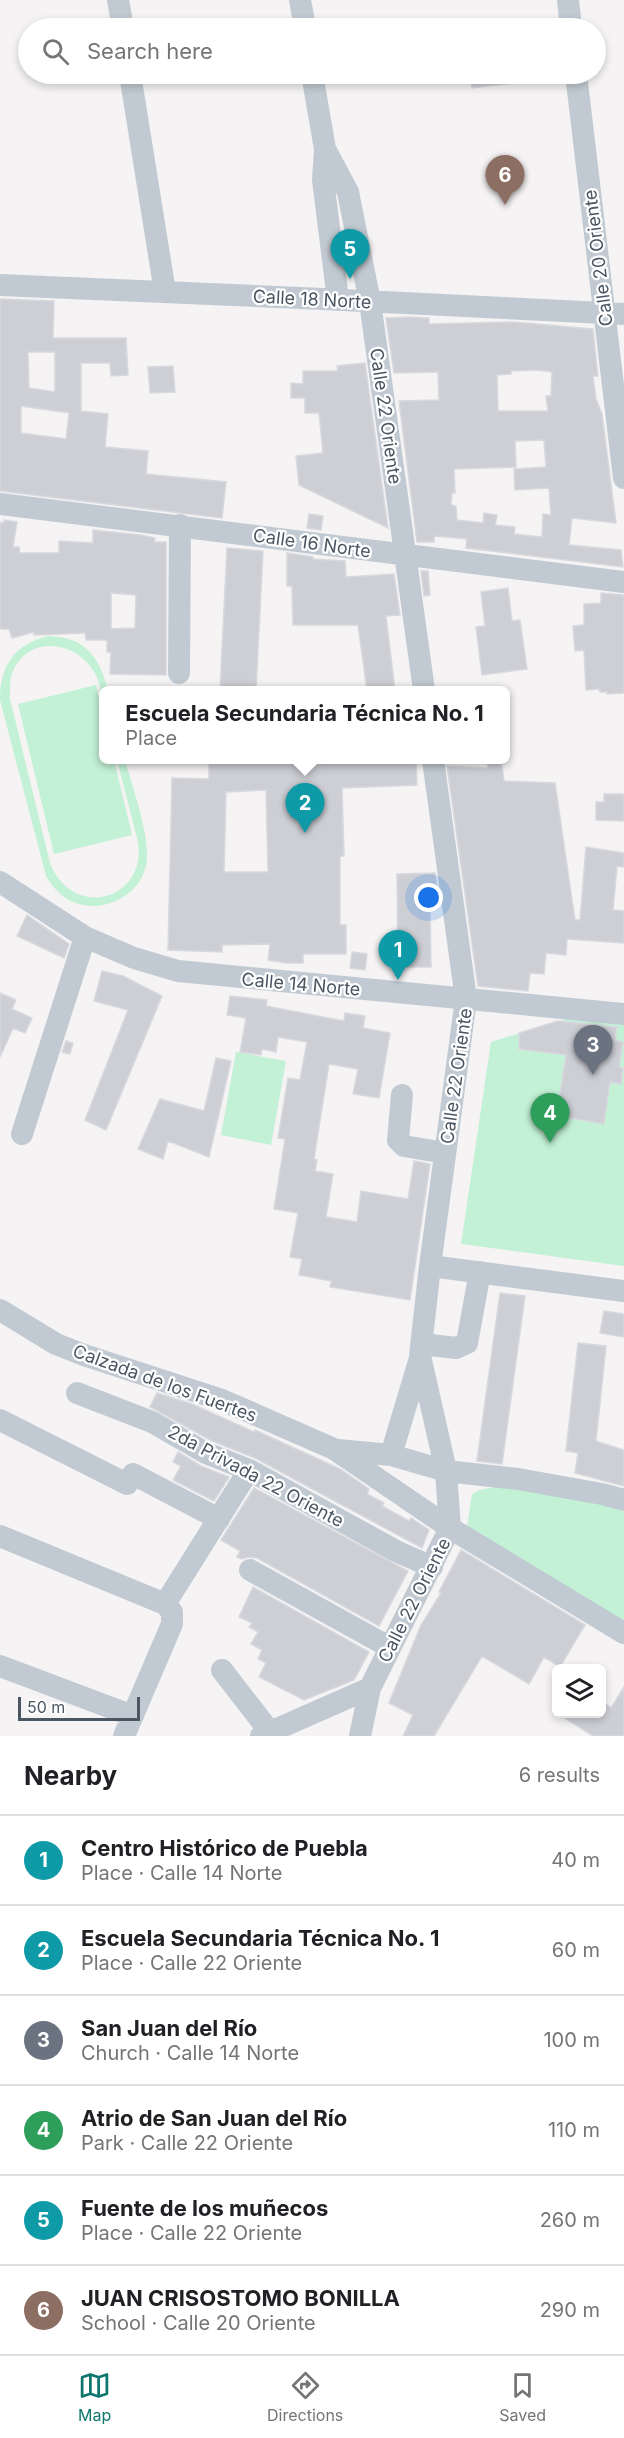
<!DOCTYPE html>
<meta charset="utf-8">
<style>
:root{--surface:#fff;--page:#f6f6f6;--text:#202124;--muted:#757577;--line:#e0e0e0;--accent:#0f766e}
body{margin:0;font-family:Inter,sans-serif;background:var(--page);color:var(--text)}
.controls{position:absolute;right:18px;bottom:18px;display:grid;overflow:hidden;border-radius:9px;box-shadow:0 3px 9px #0003}
.controls button{width:54px;height:54px;display:grid;place-items:center;padding:0;border:0;border-bottom:2px solid var(--line);background:var(--surface);color:var(--text);font:30px sans-serif}
.scale{position:absolute;left:18px;bottom:15px;width:122px;box-sizing:border-box;padding-left:6px;border:3px solid #4a5661;border-top:0;font-size:16px;line-height:21px;white-space:nowrap;color:#4a5661;-webkit-text-stroke:4px #fff;paint-order:stroke}
.you{position:absolute;left:429px;top:898px;width:21px;height:21px;margin:-15px;border:4px solid #fff;border-radius:50%;background:#1a73e8;box-shadow:0 0 0 9px #1a73e833}
.badge{display:grid;place-items:center;width:39px;height:39px;border-radius:50%;background:var(--accent);color:#fff;font-size:20px;font-weight:700}
.pin{position:absolute;translate:-50% -50px;filter:drop-shadow(0 2px 3px #0008)}
.pin::after{content:'';position:absolute;top:32px;width:21px;height:18px;background:inherit;clip-path:polygon(0 0,100% 0,50% 100%)}
.popup{position:absolute;left:99px;top:686px;width:411px;height:78px;box-sizing:border-box;display:grid;place-content:center;border-radius:9px;background:var(--surface);filter:drop-shadow(0 2px 4px #0005);font-size:20px;white-space:nowrap;color:var(--muted)}
.popup b{font-size:22px;color:var(--text)}
.popup::after{content:'';position:absolute;left:50%;top:100%;margin-left:-12px;border:12px solid transparent;border-top-color:var(--surface)}
.list{margin:0;padding:0;list-style:none}
h2{display:flex;justify-content:space-between;align-items:center;height:78px;margin:0;padding:0 24px;font-size:26px}
h2 small{font-size:20px;font-weight:400;color:var(--muted)}
.list li{display:grid;grid-template-columns:39px 1fr auto;gap:18px;align-items:center;box-sizing:border-box;height:90px;padding:0 24px;border-top:2px solid var(--line)}
.list b{display:block;font-size:22px;white-space:nowrap}
.list p{margin:0;font-size:20px;white-space:nowrap;color:var(--muted)}
.list em{font-size:20px;font-style:normal;color:var(--muted)}
.icon{flex:none;width:33px;height:33px;fill:none;stroke:currentColor;stroke-width:2;stroke-linecap:round;stroke-linejoin:round}
.map{position:relative;flex:none;width:624px;height:1736px;overflow:hidden}
.search{position:absolute;background:var(--surface);box-shadow:0 3px 9px #0003;left:18px;right:18px;top:18px;height:66px;display:flex;align-items:center;gap:15px;box-sizing:border-box;padding:0 21px;border-radius:33px;color:var(--muted);font-size:22px}
.sheet{height:618px;background:var(--surface)}
nav{display:flex;justify-content:space-around;align-items:center;box-sizing:border-box;height:84px;border-top:2px solid var(--line);background:var(--surface);font-size:16px;color:var(--muted)}
nav a{display:grid;justify-items:center;gap:3px}
nav .on{color:var(--accent)}
.map>svg:first-child{display:block}
.green{fill:#c3f1d5}
.building{fill:#cdcfd5;stroke:#d7d9de;stroke-width:1.5;fill-rule:evenodd}
.lines{fill:none;stroke-linecap:round;stroke-linejoin:round}
.minor{stroke:#c1cad2;stroke-width:22}
.labels{text-anchor:middle;dominant-baseline:central;stroke-width:4.5;stroke-linejoin:round;paint-order:stroke}
.street-label{font-size:18px;fill:#4a5661;stroke:#fff}
</style>
<div class="map">
<svg width="624" height="1736" viewBox="0 0 624 1736">
<rect width="100%" height="100%" fill="#f5f3f3"/>
<path class="green" d="M48,636C85,637 99,656 108,690H104V706C101,694 100,680 93,670C74,641 29,635 13,671C9,680 10,689 10,699L50,863C73,921 147,900 138,842L117,760H125C132,785 149,834 147,858C145,898 95,919 64,897C56,891 51,884 46,876L0,700C0,665 15,644 48,636Z
M96,685L104,719V760H114L132,835L54,854L18,704Z
M568,1018L624,1025V1266L461,1244L491,1042Z
M236,1052L286,1061L271,1145L221,1135Z
M504,1485L624,1509V1627L467,1527L472,1494L479,1490Z"/>
<path class="building" d="M470,74H521L522,82L472,88Z
M0,299L54,301L53,338H126L128,375L111,376L110,363H81V411L108,414L105,447L148,451L146,474L226,482L222,518L0,491ZM28,352H55V392L29,388ZM21,406L69,413L66,439L21,433Z
M409,317L429,318V324L514,322L593,329L597,369L598,376H593L596,399L602,414L616,523L572,518L569,545L621,550L623,567L466,548L467,539L434,536V542H417L399,401L439,400L438,372L394,373L386,318ZM537,370L552,372L551,396H546L548,411H498L497,375L511,374V371ZM544,440L546,467L514,469L515,490L549,488L551,515L543,514L542,537L514,534L515,527L495,525L497,515L484,513L483,523L457,520L456,506L451,505L452,493H455L454,469L516,467L515,441Z
M365,363L388,528L299,485L296,456L323,453L319,413H305V398H291V383L303,384V371H338L337,366Z
M173,366L175,392L150,393L148,367Z
M309,514L323,516L321,530L307,528Z
M4,520L17,522L13,547H19L20,553H59V541L93,543V530L141,535L155,538L154,542H166V675L110,674L111,652H107V640H86L85,633L34,635V632L12,638L9,629H0V522L4,523ZM111,593L136,595L135,628L111,629Z
M227,548L263,551L256,690H220Z
M287,553L313,557V559L345,561L346,577L394,574L400,615L386,616L395,690H367L358,625H293L292,586H287Z
M421,571H428L430,595L424,596Z
M508,588L512,621L520,620L527,669L482,675L476,627L485,626L481,592Z
M601,593L624,595V693L607,694V692H600L599,689L586,690L584,650L575,651L573,626L584,625V604L601,603Z
M209,759H416L417,785L342,788L344,856H340V925H346V954H303V963H287L268,960L270,944L222,945V952L168,950L172,778L209,779ZM266,790L268,872H224L226,792Z
M487,759H501L504,781L555,783L575,920H580L586,847L624,853V867L617,866L613,910L624,911V943L567,939L566,955L546,953L544,974L530,973L528,991L478,986L447,766L488,768Z
M604,794H624V821L596,820V802H604Z
M435,873L438,902H430L431,967H398L397,874Z
M27,915L69,944L64,958L17,936Z
M352,952L367,954L365,970L350,968Z
M102,971L123,976L162,996L106,1130L85,1120L128,1010L94,1001Z
M0,993L16,1000L12,1009L32,1018L25,1033L13,1028L0,1057Z
M230,996L267,1000L266,1006L344,1021L345,1013L365,1016L363,1028L390,1033L379,1098L353,1094L358,1069L329,1064L314,1159L317,1160L315,1171L333,1174L326,1217L357,1222L361,1191L408,1199L414,1161L430,1164L410,1300L330,1287L331,1281L299,1275L302,1259L290,1257L298,1213L274,1209L285,1139L278,1138L288,1078L300,1080L307,1042L278,1037L276,1052L262,1049L261,1055L240,1052L246,1018L227,1015Z
M558,1021L617,1027L615,1040L623,1042L619,1067L623,1068L621,1084L610,1082L604,1124L559,1116L561,1107L558,1106L566,1055L519,1049V1033Z
M66,1041L73,1043L70,1054L62,1052Z
M216,1058L231,1061L209,1157L168,1141L163,1159L138,1149L160,1099L204,1111Z
M500,1293L525,1296L502,1464L477,1461Z
M604,1311L624,1314V1337L600,1333Z
M578,1343L606,1346L596,1441L624,1450V1486L575,1473L578,1453L566,1451Z
M157,1393L192,1404L254,1432L255,1430L340,1469L369,1489L367,1494L384,1503L382,1506L409,1521L411,1518L429,1530L422,1548L255,1458L212,1441L150,1407Z
M178,1452L201,1466L229,1477L214,1501L173,1480L181,1466L173,1462Z
M254,1488L408,1571L379,1626L257,1558L249,1557L242,1559L237,1557L240,1551L221,1540Z
M461,1550L585,1625L560,1667L544,1657L529,1684L482,1656L434,1736H403L413,1715L389,1703L421,1625L441,1593L439,1592Z
M253,1587L369,1652L354,1680L304,1700L259,1677L266,1663L258,1659L262,1650L251,1644L258,1632L249,1627L252,1623L239,1617Z
M624,1687V1736H593L557,1713H602V1701L611,1708Z"/>
<g class="lines">
<path class="minor" d="M118,0L123,28
M300,0L305,28
M568,0L571,28
M130,74L165,292
M312,74L325,149L323,180L338,300
M576,74L624,478
M325,149L348,192L370,302L424,690
M0,285L323,299L624,314
M0,504L624,582
M179,673L180,525
M0,882L85,937L134,958L178,971L624,1014
M402,1095L398,1140L404,1146L445,1153
M22,1134L85,937
M430,1266L624,1291
M0,1310L56,1344L84,1355L222,1400L334,1449L450,1528L624,1633
M422,1344L456,1348L467,1343L480,1272
M77,1393L152,1422L206,1453L249,1470L396,1551L432,1567
M0,1420L127,1484L133,1474L219,1519
M338,1450L391,1455L446,1471L518,1479L602,1494L624,1500
M391,1455L420,1358
M0,1536L165,1604L172,1612V1624L124,1736
M250,1570L389,1647
M165,1604L249,1470
M0,1666L133,1716
M222,1670L270,1732
M261,1736L370,1688
M360,1736L370,1688L450,1528L446,1471L420,1356L430,1266L466,999L433,760"/>
</g>
<g class="labels">
<g class="street-label">
<text transform="translate(598 258) rotate(-97)">Calle 20 Oriente</text>
<text transform="translate(312 299) rotate(3)">Calle 18 Norte</text>
<text transform="translate(386 416) rotate(82)">Calle 22 Oriente</text>
<text transform="translate(312 543) rotate(8)">Calle 16 Norte</text>
<text transform="translate(301 984) rotate(5)">Calle 14 Norte</text>
<text transform="translate(456 1076) rotate(-82)">Calle 22 Oriente</text>
<text transform="translate(165 1383) rotate(20)">Calzada de los Fuertes</text>
<text transform="translate(256 1476) rotate(28)">2da Privada 22 Oriente</text>
<text transform="translate(414 1600) rotate(-63)">Calle 22 Oriente</text>
</g>
</g>
</svg>
<div class="controls">
<button><svg class="icon" aria-label="layers" viewBox="0 0 24 24"><path d="M12 4l9 5-9 5-9-5zM3 14l9 5 9-5"/></svg></button>
</div>
<div class="scale">50 m</div>
<div class="you"></div>
<div class="pin badge" style="left:398px;top:980px;background:#0f9aa8">1</div>
<div class="pin badge" style="left:305px;top:833px;background:#0f9aa8">2</div>
<div class="popup"><b>Escuela Secundaria Técnica No. 1</b>Place</div>
<div class="pin badge" style="left:593px;top:1075px;background:#6b7280">3</div>
<div class="pin badge" style="left:550px;top:1143px;background:#2e9e5b">4</div>
<div class="pin badge" style="left:350px;top:279px;background:#0f9aa8">5</div>
<div class="pin badge" style="left:505px;top:205px;background:#8d6e63">6</div>
<div class="search"><svg class="icon" aria-label="search" viewBox="0 0 24 24"><circle cx="10" cy="10" r="6"/><path d="M15 15l6 6"/></svg>Search here</div>
</div>
<section class="sheet">
<h2>Nearby<small>6 results</small></h2>
<ul class="list">
<li><span class="badge" style="background:#0f9aa8">1</span><div><b>Centro Histórico de Puebla</b><p>Place · Calle 14 Norte</p></div><em>40 m</em></li>
<li><span class="badge" style="background:#0f9aa8">2</span><div><b>Escuela Secundaria Técnica No. 1</b><p>Place · Calle 22 Oriente</p></div><em>60 m</em></li>
<li><span class="badge" style="background:#6b7280">3</span><div><b>San Juan del Río</b><p>Church · Calle 14 Norte</p></div><em>100 m</em></li>
<li><span class="badge" style="background:#2e9e5b">4</span><div><b>Atrio de San Juan del Río</b><p>Park · Calle 22 Oriente</p></div><em>110 m</em></li>
<li><span class="badge" style="background:#0f9aa8">5</span><div><b>Fuente de los muñecos</b><p>Place · Calle 22 Oriente</p></div><em>260 m</em></li>
<li><span class="badge" style="background:#8d6e63">6</span><div><b>JUAN CRISOSTOMO BONILLA</b><p>School · Calle 20 Oriente</p></div><em>290 m</em></li>
</ul>
</section>
<nav>
<a class="on"><svg class="icon" aria-label="map" viewBox="0 0 24 24"><path d="M3 6l6-2 6 2 6-2v14l-6 2-6-2-6 2zM9 4v14M15 6v14"/></svg>Map</a>
<a><svg class="icon" aria-label="directions" viewBox="0 0 24 24"><path d="M12 3l9 9-9 9-9-9zM9 14v-3h6M13 9l2 2-2 2"/></svg>Directions</a>
<a><svg class="icon" aria-label="saved" viewBox="0 0 24 24"><path d="M7 4h10v16l-5-4-5 4z"/></svg>Saved</a>
</nav>
